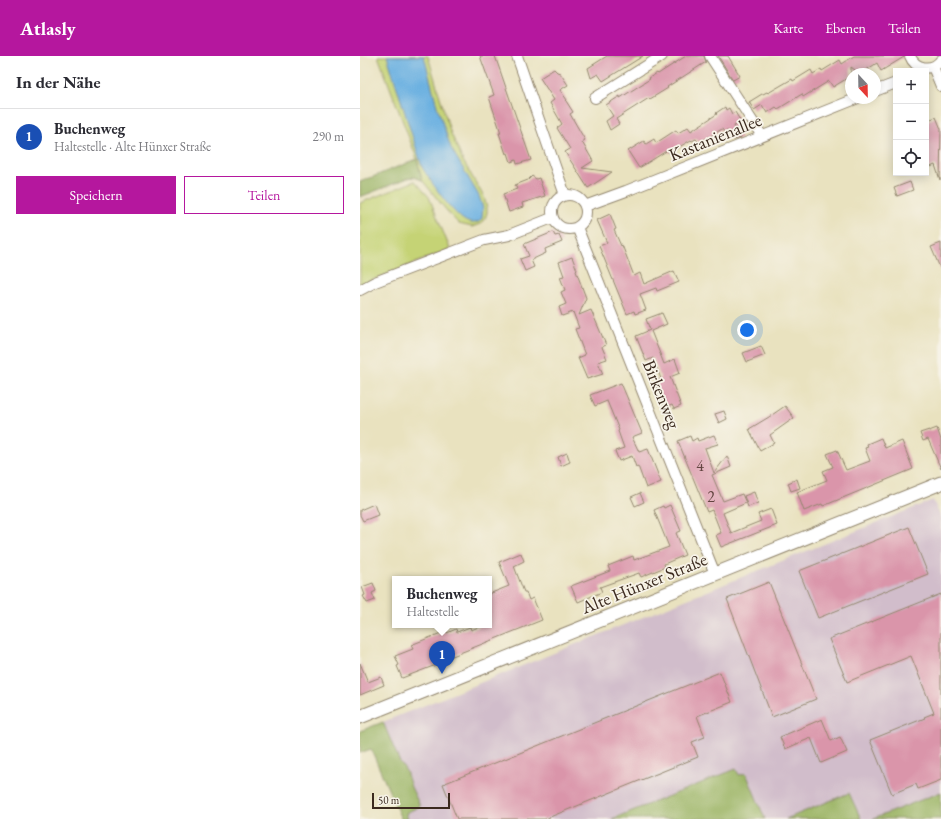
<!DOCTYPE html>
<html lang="de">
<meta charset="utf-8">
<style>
:root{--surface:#fff;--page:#f7f7f7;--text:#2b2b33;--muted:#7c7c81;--line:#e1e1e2;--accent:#b5179e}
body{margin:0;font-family:"EB Garamond",serif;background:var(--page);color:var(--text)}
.controls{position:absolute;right:12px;top:12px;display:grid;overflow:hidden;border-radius:0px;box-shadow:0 2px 10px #0003}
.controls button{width:36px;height:36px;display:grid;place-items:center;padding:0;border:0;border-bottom:1px solid var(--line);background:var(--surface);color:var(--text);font:20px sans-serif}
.compass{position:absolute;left:485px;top:12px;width:36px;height:36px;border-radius:50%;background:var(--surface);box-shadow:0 2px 10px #0003;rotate:158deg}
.scale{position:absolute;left:12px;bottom:10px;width:78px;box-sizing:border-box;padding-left:4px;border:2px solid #3b2a1e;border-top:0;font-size:11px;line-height:14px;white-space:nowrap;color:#3b2a1e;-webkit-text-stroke:3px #f7f3e8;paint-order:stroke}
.you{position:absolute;left:387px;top:274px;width:14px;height:14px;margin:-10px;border:3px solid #fff;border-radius:50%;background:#1a73e8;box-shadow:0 0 0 6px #1a73e833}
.badge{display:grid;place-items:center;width:26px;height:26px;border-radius:50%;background:var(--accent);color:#fff;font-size:13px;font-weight:700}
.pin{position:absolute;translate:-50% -33px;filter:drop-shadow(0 1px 2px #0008)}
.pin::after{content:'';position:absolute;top:21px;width:14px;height:12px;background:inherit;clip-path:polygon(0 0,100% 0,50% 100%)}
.popup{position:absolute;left:32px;top:520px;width:100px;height:52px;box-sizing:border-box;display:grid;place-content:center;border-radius:0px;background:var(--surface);filter:drop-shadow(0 1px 3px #0005);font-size:13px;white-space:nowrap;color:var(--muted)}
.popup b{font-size:15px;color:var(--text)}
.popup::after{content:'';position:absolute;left:50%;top:100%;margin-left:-8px;border:8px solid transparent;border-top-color:var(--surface)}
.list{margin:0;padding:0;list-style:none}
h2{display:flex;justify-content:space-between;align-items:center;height:52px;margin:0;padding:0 16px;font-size:17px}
h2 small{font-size:13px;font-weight:400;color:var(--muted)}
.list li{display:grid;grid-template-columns:26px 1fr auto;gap:12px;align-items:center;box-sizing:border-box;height:56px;padding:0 16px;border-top:1px solid var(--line)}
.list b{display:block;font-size:15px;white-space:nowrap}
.list p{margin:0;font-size:13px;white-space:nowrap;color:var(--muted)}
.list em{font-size:13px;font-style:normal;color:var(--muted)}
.actions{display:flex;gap:8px;padding:12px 16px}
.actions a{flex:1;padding:9px 0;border:1px solid var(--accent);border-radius:0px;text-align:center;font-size:14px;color:var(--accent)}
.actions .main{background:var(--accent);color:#fff}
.icon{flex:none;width:22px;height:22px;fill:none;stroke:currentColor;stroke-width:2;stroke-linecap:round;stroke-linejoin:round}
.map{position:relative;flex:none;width:581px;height:763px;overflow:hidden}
header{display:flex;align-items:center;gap:24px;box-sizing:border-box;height:56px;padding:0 20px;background:var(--accent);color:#fff}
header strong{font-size:19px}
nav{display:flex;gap:22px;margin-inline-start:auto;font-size:14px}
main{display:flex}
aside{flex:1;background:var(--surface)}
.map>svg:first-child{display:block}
.industrial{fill:#d1bdcb}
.green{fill:#c5d375;stroke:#807e4a}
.forest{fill:#9cb566;stroke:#6c7042}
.water{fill:#6bb0e1;stroke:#536d80}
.building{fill:#da95aa}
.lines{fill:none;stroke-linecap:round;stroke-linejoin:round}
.minor-casing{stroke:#92866e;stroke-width:12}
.tertiary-casing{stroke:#92866e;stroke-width:15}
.minor{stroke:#fff;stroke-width:10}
.tertiary{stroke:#fff;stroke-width:13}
.labels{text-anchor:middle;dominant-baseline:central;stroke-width:3.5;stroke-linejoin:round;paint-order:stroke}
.number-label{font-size:16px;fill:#634541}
.street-label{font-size:18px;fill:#3b2a1e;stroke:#f7f3e8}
</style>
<header>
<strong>Atlasly</strong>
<nav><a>Karte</a><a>Ebenen</a><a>Teilen</a></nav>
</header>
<main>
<aside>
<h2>In der Nähe<small></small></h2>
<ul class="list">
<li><span class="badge" style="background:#1a4fb4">1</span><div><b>Buchenweg</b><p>Haltestelle · Alte Hünxer Straße</p></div><em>290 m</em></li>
</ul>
<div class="actions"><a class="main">Speichern</a><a>Teilen</a></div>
</aside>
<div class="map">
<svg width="581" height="763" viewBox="0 0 581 763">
<rect width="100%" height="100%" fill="#f7f3e8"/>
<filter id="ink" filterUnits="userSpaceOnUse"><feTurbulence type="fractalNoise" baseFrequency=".025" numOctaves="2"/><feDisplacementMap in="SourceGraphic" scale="8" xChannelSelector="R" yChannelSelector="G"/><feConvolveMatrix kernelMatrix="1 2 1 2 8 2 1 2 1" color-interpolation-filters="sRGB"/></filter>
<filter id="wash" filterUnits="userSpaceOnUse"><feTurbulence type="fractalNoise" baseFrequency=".012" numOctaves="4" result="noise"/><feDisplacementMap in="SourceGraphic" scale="16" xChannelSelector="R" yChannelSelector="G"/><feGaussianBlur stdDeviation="0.9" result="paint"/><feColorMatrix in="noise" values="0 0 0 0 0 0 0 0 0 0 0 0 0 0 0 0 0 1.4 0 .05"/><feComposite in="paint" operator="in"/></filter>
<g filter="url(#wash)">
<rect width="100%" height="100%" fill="#e9e2bf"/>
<path class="industrial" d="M573,444L581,462V736L513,763H501L489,737L426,763H405L386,717L379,719L376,713L252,763H48L46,757L60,750L51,731L46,715L39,704L23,666Z"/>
<path class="green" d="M18,0H68L90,75L102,103L124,141L127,152V157L124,165L120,168L112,171L99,168L95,164L87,155L62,124L57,103Z
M55,125L69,141L90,193L0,229V147Z"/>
<path class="forest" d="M57,103L62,124L54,121L48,122L0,141V126Z
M23,666L39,704L46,715L51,731L60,750L46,757L48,763H41L11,693L0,697V675Z
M376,713L379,719L386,717L405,763H252Z
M581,736V763H513Z
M489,737L501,763H426Z"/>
<path class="water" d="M27,0H64L77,50L91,92L119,140L123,152L122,162L120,165C116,167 112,168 108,166C95,162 69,123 62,111Z"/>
<g id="blocks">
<path class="building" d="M120,0H135L171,104L157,108L156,104L151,106L148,97L146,98L139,77H141L129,41L134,39Z
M247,0H283L243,25L238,18L231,22L228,12Z
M326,0H344L346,6L307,31L308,32L290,43L289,42L256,63L259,68L250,74L246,65L253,60L246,49L260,40V42L290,23L289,22L297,17L298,18Z
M358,0H368L380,20L373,24Z
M494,0H544V1L521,15L517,7L500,18L491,11V20L473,31L469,25L443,41L442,38L418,53L416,51L407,57L402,49L394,54L389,46L402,38H403L407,36L408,37L432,23L433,25L451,14L453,18L461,13L462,15L480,4L482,8Z
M194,13L197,16L200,17L208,29L200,34L207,44L206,45L213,56L210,58L225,84L222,86L233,105L222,112L252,116L228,132L205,96L210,93L197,72L202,68L190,47L194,44L180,22Z
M365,51L366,54L369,52L372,58L375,56L381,66L374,70L381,82L374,84L367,74L364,76L362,73L339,87L336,83L332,85L331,84L309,97L308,94L279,112L268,95L284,85L286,88L294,83L296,87L316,74L318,77L328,71L331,75L357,58L356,57Z
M576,61L581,73L580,124L575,109L566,113V65Z
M172,120L176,123L179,122L185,140L162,147L163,151L149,156L143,138L157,133L155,129L168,124Z
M550,126L553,134L537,140L534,132Z
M250,158L256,173L254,174L261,190L262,189L274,220L280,217L284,228L314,215L319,226L297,235L296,232L280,238L286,254L275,258L274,255L267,258L239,190L247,187L237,164Z
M193,176L195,180L199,179L202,186L185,193L186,197L171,204L174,211L165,215L160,203L169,200L164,188Z
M581,187V214L571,191Z
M212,201L217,214L216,215L226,242L219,259L231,254L246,289L242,291L247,303L238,306L243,318L227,323L218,302L225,299L215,273L219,272L213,256L202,260L199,251L206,248L201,236L205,234L200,221L204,220L199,206Z
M302,257L307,268L291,275L304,308L315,303L320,317L310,321L321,350L314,353L312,349L305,352L294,326L301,323L293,302L286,305L276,280L290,274L286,263Z
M401,290L405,299L387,306L383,297Z
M261,327L282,377L272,381L279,396L288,393L301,426L286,432L278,410L276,411L272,400L259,405L255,395L264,392L258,375L259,374L247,345L235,350L230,339Z
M425,350L434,362L410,379L414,387L400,395L389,373L409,361Z
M364,355L367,363L359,367L355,358Z
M577,372L581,384V413L568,383L563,385L560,377L569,374V375Z
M354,379L358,388L345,392L354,417L367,400L371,411L352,419L363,445L382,438L386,447L363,457L371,477L401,465L398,458L411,453L417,469L361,491L356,479L361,477L356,464L352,454L347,456L318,385L330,380L332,385L337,382L338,385Z
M521,382L525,392L542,385L553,413L463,450L462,448L444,455L437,436L467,424L463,415L473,411L467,398L477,394L486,414L510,405L505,392L508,391L507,388Z
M207,397L210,406L201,410L198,401Z
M437,423L440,432L431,435L428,427Z
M394,436L398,447L388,451L384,440Z
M280,437L284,446L275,450L271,441Z
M14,448L18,459L3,465L0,459V454Z
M310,449L321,475L316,477L325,499L304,508L305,511L281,521L279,517L240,531L242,536L218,546L211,530L250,515L248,510L273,500L274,504L309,491L294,454L303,450L304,452Z
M549,471L568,518L458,562L439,515Z
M161,497L164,505L154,510L157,518L164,536H166L169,544L173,542L182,564L75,607L76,609L42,622L37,610L39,609L35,600L53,593L51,589L86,575L87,577L96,573L97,576L110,571L111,574L124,569H129V538L149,530L139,506Z
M409,526L456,643L412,661L367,543Z
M13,527L16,535L12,537L15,544L7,547L3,540L5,539L2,531Z
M581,538V724L558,733L556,728L532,738L510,684L565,662L564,661L574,657L551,600L487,626L469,583Z
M0,607L8,626L21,621L24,629L0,639Z
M360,616L372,646L337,660L345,681L332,686L338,701L185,763H97L83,728Z
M462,663L471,685L480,681L487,696L461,707L451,682L425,693L420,681Z"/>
</g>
</g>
<g filter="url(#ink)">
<use href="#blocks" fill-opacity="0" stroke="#92866e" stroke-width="1"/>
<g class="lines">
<g class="minor-casing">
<path id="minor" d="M157,0L205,139
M350,0L402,80
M550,0C555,13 572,16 581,4
M573,11L581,30
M515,35L536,27
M235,42L302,0
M192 156a17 17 0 1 1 34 0a17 17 0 1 1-34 0Z
M225,150L266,135L498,42
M217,171L355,518
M0,234L15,226L124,184L149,179L192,162"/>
</g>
<g class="tertiary-casing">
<path id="tertiary" d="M0,661L581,427"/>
</g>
<use href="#minor" class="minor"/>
<use href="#tertiary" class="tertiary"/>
</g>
</g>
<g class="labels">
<g class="number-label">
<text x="340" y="409">4</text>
<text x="351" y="440">2</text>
</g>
<g class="street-label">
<text transform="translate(355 81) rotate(-22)">Kastanienallee</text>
<text transform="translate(302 338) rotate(68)">Birkenweg</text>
<text transform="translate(284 527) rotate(-22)">Alte Hünxer Straße</text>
</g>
</g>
</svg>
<div class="controls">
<button>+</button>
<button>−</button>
<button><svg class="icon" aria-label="locate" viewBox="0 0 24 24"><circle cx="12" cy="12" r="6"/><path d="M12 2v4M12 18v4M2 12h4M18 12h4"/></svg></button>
</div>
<svg class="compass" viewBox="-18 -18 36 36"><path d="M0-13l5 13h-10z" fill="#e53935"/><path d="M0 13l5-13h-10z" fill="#7c7c81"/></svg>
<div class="scale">50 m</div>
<div class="you"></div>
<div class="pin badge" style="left:82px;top:618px;background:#1a4fb4">1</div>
<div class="popup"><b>Buchenweg</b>Haltestelle</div>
</div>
</main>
